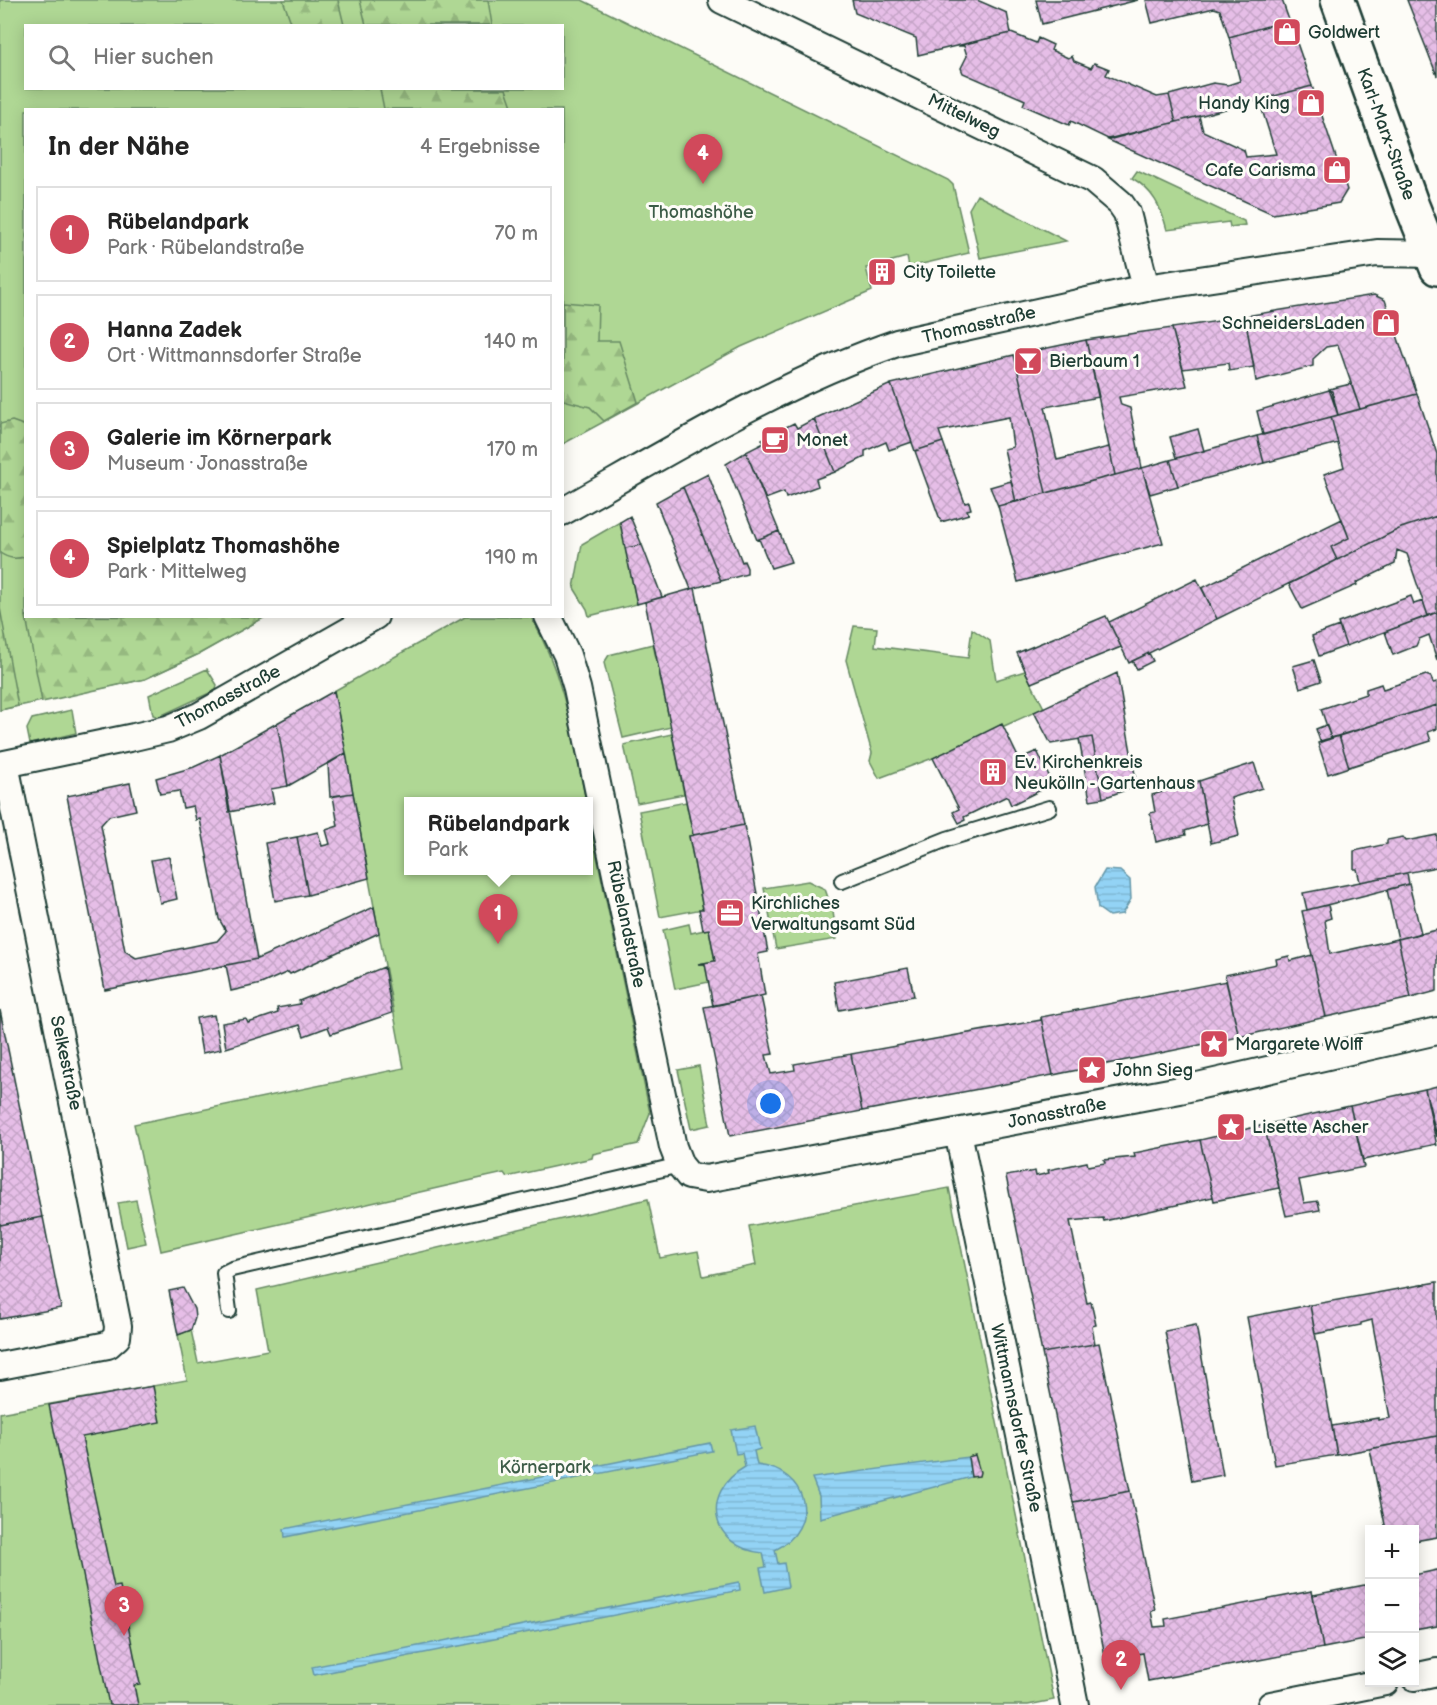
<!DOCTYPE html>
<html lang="de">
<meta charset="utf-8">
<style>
:root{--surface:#fff;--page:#f6f6f6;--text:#222;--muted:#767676;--line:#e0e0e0;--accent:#d1495b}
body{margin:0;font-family:"Balsamiq Sans",sans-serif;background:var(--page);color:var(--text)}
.controls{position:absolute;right:18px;bottom:18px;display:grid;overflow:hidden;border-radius:0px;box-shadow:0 3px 15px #0003}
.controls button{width:54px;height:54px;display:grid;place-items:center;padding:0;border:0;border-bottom:2px solid var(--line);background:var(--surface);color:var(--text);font:30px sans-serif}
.you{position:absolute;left:771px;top:1104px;width:21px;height:21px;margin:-15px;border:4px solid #fff;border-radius:50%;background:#1a73e8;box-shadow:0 0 0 9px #1a73e833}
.badge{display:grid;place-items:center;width:39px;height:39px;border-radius:50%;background:var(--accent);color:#fff;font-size:20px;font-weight:700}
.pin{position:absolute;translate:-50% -50px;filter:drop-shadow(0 2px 3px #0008)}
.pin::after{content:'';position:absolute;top:32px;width:21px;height:18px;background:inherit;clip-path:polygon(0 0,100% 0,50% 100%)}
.popup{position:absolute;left:404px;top:797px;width:189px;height:78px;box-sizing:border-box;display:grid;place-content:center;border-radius:0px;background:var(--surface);filter:drop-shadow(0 2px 4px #0005);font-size:20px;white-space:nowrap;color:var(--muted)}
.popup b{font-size:22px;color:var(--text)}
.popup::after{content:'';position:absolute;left:50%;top:100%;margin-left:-12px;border:12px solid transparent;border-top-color:var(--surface)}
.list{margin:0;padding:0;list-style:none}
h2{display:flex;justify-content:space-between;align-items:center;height:78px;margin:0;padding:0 24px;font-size:26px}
h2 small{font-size:20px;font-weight:400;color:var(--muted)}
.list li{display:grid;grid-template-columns:39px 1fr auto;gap:18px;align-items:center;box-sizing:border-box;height:96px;margin:0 12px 12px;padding:0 12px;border:2px solid var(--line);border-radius:0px}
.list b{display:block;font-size:22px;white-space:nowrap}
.list p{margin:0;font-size:20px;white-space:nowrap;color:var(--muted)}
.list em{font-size:20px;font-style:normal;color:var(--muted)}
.icon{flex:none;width:33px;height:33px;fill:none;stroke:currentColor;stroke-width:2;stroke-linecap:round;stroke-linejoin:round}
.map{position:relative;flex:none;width:1437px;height:1705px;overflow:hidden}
.search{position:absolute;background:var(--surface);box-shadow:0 3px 15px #0003;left:24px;top:24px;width:540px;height:66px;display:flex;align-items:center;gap:15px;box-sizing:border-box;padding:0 21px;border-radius:0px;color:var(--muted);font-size:22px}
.panel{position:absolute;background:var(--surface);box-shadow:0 3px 15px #0003;left:24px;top:108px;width:540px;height:510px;border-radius:0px}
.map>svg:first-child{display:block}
.green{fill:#afd794;stroke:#678a64;stroke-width:1.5;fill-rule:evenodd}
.forest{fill:url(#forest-firs);stroke:#678a64;stroke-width:1.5}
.water{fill:url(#water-rules);stroke:#6597a8;stroke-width:1.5}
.building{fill:url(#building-cross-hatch);stroke:#1f3d34;stroke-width:1.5}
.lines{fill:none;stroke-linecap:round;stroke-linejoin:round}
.lane-casing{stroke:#1f3d34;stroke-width:18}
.street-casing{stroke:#1f3d34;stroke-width:30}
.secondary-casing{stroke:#1f3d34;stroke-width:38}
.lane{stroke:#fdfcf7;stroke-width:14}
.street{stroke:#fdfcf7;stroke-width:26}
.secondary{stroke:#fdfcf7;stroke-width:33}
.labels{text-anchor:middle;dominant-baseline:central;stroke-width:6;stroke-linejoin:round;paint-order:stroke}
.poi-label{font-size:18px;fill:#1f3d34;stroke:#fdfcf7;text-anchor:start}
.street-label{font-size:18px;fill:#1f3d34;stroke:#fdfcf7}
.park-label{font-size:18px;fill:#3c5c47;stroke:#fdfcf7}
</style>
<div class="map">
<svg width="1437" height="1705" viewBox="0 0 1437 1705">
<defs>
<pattern id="forest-firs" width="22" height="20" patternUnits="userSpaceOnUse" patternTransform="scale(1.5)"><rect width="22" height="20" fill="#afd794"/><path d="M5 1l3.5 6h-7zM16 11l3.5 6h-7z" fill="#96b980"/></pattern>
<pattern id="water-rules" width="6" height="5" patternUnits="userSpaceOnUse" patternTransform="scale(1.5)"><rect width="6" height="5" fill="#93d3f5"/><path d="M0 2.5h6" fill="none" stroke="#7eb6d3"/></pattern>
<pattern id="building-cross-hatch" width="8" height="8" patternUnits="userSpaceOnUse" patternTransform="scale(1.5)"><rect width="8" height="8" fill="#e6bee7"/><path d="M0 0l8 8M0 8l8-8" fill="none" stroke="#c5a4c7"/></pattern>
</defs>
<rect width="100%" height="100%" fill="#fdfcf7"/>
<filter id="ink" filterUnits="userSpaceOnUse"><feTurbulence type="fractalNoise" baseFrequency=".0167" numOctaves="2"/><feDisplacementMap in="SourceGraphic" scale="12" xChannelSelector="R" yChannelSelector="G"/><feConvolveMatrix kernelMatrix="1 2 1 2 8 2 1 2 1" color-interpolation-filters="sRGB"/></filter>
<g filter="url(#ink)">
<path class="green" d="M0,0H582L948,180L953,185L969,253L909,267L907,257L866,268L872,291L741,347L563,444L562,110H26V616L265,617L199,654L145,679L0,710ZM26,26H562V88H26Z
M1137,171L1244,221L1245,225L1230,227L1229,222L1167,230C1161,207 1153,190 1132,178Z
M977,195L1066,241L980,258L969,209Z
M620,522L637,604L589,616L587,609L574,588L582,544Z
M465,617H531C564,674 573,738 586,801L408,802V870H588V813L650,1113L638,1144L593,1154L592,1158L507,1177L504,1173L477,1179L161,1251L134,1124L404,1068L334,691Z
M854,626L877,628L875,646L968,658L972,629L990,641L996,680L1025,671L1044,708L933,758L879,778L870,761L872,753L846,660Z
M653,644L671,727L623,738L604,663L609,655Z
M207,669L217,685L216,690L158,717L153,715L149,695Z
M72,710L76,733L30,744L27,729L32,719Z
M672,734L684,794L637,803L624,745Z
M686,802L693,835L689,836L703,909L660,917L639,811Z
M808,881L825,889L833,912L837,939L776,949L764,888Z
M689,924L691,933L709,929L715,961L698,964H705L709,982L675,989L663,930Z
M699,1066L710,1125L691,1129L678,1070Z
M949,1188L1054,1700L1028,1705H0V1413L187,1380L178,1335L191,1330L198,1363L268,1350L257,1290L648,1199L660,1258L698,1251L703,1276L756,1265L749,1226Z
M136,1200L146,1243L127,1247L118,1203Z"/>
<path class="forest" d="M283,0H338L344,25H292Z
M360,0H488L492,25H366Z
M380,89H506L513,109H384Z
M563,302L598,305L597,341H619L638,402L604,421L590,407L563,400Z
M12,421L26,426L25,557C15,559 9,559 0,553V424Z
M0,608L18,706L0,710Z
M26,617V616L265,617L199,654L145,679L42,702Z"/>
<path class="water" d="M1105,870L1120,871L1130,880L1131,899L1122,914L1109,916L1098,908L1095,887Z
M755,1426L760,1449L754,1451L757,1465C808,1470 822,1526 775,1550L778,1564L784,1563L788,1587L765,1592L760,1568L766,1567L763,1553C711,1548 699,1493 745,1467L742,1453L736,1454L731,1430Z
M710,1443L712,1451L285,1537L284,1529Z
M968,1457L971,1477L820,1518L819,1496L812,1478Z
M739,1582L740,1590L314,1675L312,1667Z"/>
<path class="building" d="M852,0H977L1007,13L1011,33L918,55L916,38L855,13Z
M1036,0H1138L1042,24Z
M1146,0H1282L1289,20L1229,37L1220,10L1214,8L1152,23Z
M1407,0H1437V76L1427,50Z
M1289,20L1312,86L1176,122L1169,95L1213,83L1228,85L1240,81L1229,37Z
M1011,33L1036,43L1038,38L1053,45L1051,50L1068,58L1072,56L1074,61L1091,68L1094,63L1109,69L1106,75L1157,97L1169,95L1176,122L1108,139L1071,121L1069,125L1023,105L1025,100L963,73L961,68L967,56L964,46H957Z
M1312,86L1347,190L1339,203L1273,214L1108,140L1199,116L1203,131L1244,150L1246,157L1276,154L1259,100Z
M889,264L892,276L876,281L872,269Z
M1374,295L1385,300L1417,394L1360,409L1338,345L1326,347L1313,359V366L1256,381L1245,316Z
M1245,317L1254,367L1229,371L1228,363L1183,369L1172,328Z
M1172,328L1187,386L1119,397L1121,405L1130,408L1142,468L1115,475L1086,340Z
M1086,340L1099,397L1045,407L1057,460L1109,447L1115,475L1046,493L1014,355Z
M1014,355L1046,493L1016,502L1004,449L1013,447L1009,417L939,431L943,442L915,451L891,384Z
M891,384L912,442L889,450L886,442L865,451V457L835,472L814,419Z
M1351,384L1360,409L1338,415L1329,389Z
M1329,390L1332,391L1338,415L1263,435L1257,411Z
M1417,394L1437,454V516L1401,528L1337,560L1331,547L1349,538L1324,474L1344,467L1331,417Z
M1331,417L1338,443L1264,463L1257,436Z
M814,419L835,472L816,479L818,486L786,498L784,492L765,499L746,452L764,443L762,439L794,423L797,428Z
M1198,429L1204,451L1176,458L1170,437Z
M1257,436L1264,463L1178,486L1170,460Z
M943,442L965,503L969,502L971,509L967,510L969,514L941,522L915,451Z
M746,452L779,531L757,540L726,464Z
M1170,460L1178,486L1150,494L1142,468Z
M1142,468L1163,543L1018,582L998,506Z
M708,474L742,562L744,561L747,568V574L721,581L683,487Z
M1011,481L1016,502L998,506L990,487Z
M683,487L721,581L691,589L656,502Z
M630,516L642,545L625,548L620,522Z
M1437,516V612L1428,616L1407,554L1397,550L1395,564L1356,583L1357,585L1302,609L1289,584L1401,528Z
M1342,519L1349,538L1331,547L1337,560L1217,619L1202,588Z
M779,531L791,562L771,568L759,539Z
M642,545L662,597L637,604L625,548Z
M1197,579L1217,619L1129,663L1109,622Z
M695,588L744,825L693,835L645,602Z
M1411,596L1414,604L1423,601L1428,616L1346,646L1338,623Z
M1437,612V660L1429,635L1419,639L1416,646L1393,655L1385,632Z
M1106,616L1121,647L1031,683L1017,653Z
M1339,626L1346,646L1319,656L1312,636Z
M1149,653L1153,661L1137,669L1132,661Z
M1314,660L1321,681L1300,688L1293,666Z
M1117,673L1137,786L1103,798L1092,737L1051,744L1034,712Z
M1426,675L1431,677L1433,683L1437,682V705L1331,738L1321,709L1366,694V689L1381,684L1383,689Z
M334,691L346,753L288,786L277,723Z
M1437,705V729L1428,732L1431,741L1349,767L1339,736Z
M277,723L288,786L271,789L274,803L229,812L220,755Z
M1002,724L1019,759L1037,751L1053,784L1011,805L1007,796L964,817L965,820L959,823L953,812L959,809L933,758Z
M1326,725L1331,738L1320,741L1316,729Z
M1339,736L1349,767L1328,774L1318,743Z
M1092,737L1103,798L1090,800L1079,739Z
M346,753L353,793L330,797L328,764Z
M220,755L257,959L105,990L67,796L130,783L136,810L109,816L101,825L125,951L136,958L217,941L226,931L219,919L200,819L196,820L193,806L183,808L179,791L160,794L156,778L194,767Z
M1254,763L1262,788L1231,798L1239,836L1211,843L1199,781Z
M1199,781L1207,824L1185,831L1186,835L1156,842L1150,813L1155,812L1152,795Z
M353,793L369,878L308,895L297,837L318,832L322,846L330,844L326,830L338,826L333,796Z
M744,825L768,952L758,954L765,995L713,1006L705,964H698L715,961L709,929L703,930L699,909H703L689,836Z
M1437,835V867L1360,882L1357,869H1354V851L1387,844V840L1403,837L1406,841Z
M297,837L308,895L275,901L265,843Z
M169,857L177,899L160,903L151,860Z
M1407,873L1409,884L1307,910L1303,893Z
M1409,884L1421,933L1398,939L1387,890Z
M1328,905L1331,918L1325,920L1330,954L1398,939L1411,998L1326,1017L1302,911Z
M374,907L379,933L290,974L288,972L261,984L231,991L226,965L257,959Z
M1437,930V991L1411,998L1398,939Z
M1312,955L1326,1017L1239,1037L1225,975L1277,964L1276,959L1289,956L1290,961Z
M384,967L392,1013L331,1034L328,1027L304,1036L300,1025L226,1048L222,1023L246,1019L248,1023L278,1013L277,1008L300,1004L299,1001Z
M908,968L914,996L839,1010L834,982Z
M1226,981L1239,1037L1053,1075L1041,1017Z
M761,996L773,1054L766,1055L771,1074L795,1070L794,1064L851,1054L862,1111L730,1136L704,1007Z
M0,1010L42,1217L0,1225Z
M214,1015L221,1049L202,1053L196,1018Z
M1041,1017L1053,1075L862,1111L851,1054L1041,1020Z
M1437,1086V1137L1425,1089Z
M1425,1089L1437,1146L1436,1144L1363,1160L1350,1106Z
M1350,1106L1364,1167L1299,1180L1304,1203L1318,1201L1320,1210L1286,1216L1264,1125Z
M1264,1125L1279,1188L1214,1201L1200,1140Z
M1200,1140L1213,1197L1104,1221L1103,1218L1070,1221L1087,1303L1091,1302L1096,1325L1092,1326L1095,1344L1042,1353L1006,1176L1035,1171L1036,1176L1049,1173L1048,1170L1087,1162L1088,1166L1105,1163L1104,1160L1135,1157L1134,1153Z
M43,1217L61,1308L0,1319V1225Z
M1437,1282V1436L1337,1455L1332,1426L1378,1418V1420L1390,1418L1372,1320L1361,1323V1325L1315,1334L1310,1305Z
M183,1288L194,1309L195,1318L191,1330L178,1335L169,1291Z
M1310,1305L1337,1455L1275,1465L1247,1317Z
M1196,1325L1223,1475L1192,1481L1165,1331Z
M1099,1343L1130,1491L1073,1502L1042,1353Z
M153,1386L160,1422L82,1437L114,1587L120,1586L140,1684L134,1685L138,1705H109L49,1405Z
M1437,1436V1537L1414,1541V1530H1386L1370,1449Z
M975,1455L980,1472L979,1476L971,1477L968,1457Z
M1130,1491L1155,1610L1151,1611L1154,1627L1166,1626L1165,1619L1312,1591L1323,1648L1148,1681L1143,1653L1106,1660L1073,1502Z
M1437,1570V1626L1414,1630V1575Z
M1370,1584V1639L1323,1648L1313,1595Z"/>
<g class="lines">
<g class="lane-casing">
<path id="lane" d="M842,881L947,839L1049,808
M229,1311L224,1273L232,1269L680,1165"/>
</g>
<g class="street-casing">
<path id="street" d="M722,0L1093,180L1120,203L1127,213L1146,288
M562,512C668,452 782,382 897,343L1146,288L1377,253L1437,254
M548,616L567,655L577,688L673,1147L680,1165L689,1176L706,1179L1180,1090L1437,1031
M0,765L134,737L168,729L199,716L375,616
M958,1132L1075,1705
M0,1366L108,1345L117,1337L118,1326L5,764
M1414,1677L1437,1672
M1271,1705L1385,1682"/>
</g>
<g class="secondary-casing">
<path id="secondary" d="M1338,0L1412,206L1437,268"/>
</g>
<use href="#lane" class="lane"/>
<use href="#street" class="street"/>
<use href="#secondary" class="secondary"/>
</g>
</g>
<defs>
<g id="shop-square" transform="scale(1.5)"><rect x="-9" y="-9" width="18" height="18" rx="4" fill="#d1495b" stroke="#fdfcf7"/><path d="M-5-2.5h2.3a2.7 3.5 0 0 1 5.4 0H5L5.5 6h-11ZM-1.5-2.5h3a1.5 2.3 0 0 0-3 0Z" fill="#fff"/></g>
<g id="building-square" transform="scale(1.5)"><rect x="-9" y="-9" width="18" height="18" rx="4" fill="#d1495b" stroke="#fdfcf7"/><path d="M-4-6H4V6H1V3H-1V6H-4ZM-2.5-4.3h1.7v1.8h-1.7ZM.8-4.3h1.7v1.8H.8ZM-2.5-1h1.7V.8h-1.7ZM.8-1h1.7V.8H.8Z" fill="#fff"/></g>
<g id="bar-square" transform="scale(1.5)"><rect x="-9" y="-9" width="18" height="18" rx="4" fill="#d1495b" stroke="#fdfcf7"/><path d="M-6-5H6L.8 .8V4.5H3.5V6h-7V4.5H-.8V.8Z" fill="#fff"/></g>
<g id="cafe-square" transform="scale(1.5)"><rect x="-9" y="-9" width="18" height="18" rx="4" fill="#d1495b" stroke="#fdfcf7"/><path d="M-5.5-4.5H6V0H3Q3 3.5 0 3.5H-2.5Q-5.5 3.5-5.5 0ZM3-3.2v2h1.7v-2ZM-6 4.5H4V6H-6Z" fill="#fff"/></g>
<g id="office-square" transform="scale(1.5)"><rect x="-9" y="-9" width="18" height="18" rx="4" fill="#d1495b" stroke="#fdfcf7"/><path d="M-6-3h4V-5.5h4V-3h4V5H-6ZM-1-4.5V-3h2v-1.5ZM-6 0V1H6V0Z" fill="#fff"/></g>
<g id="sight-square" transform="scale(1.5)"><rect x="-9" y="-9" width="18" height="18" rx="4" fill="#d1495b" stroke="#fdfcf7"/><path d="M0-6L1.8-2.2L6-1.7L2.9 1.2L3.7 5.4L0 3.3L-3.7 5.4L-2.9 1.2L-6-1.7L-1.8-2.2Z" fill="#fff"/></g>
</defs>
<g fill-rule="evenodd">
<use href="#shop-square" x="1287" y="32"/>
<use href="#shop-square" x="1311" y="103"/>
<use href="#shop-square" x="1337" y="170"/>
<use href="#building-square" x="882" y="272"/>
<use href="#shop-square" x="1386" y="323"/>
<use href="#bar-square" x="1028" y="361"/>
<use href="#cafe-square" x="775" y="440"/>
<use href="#building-square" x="993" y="772"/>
<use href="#office-square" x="730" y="913"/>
<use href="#sight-square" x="1214" y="1044"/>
<use href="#sight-square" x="1092" y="1070"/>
<use href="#sight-square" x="1231" y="1127"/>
</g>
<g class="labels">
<g class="poi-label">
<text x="1308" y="32">Goldwert</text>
<text x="1290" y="103" text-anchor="end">Handy King</text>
<text x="1316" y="170" text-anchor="end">Cafe Carisma</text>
<text x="903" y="272">City Toilette</text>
<text x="1365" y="323" text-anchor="end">SchneidersLaden</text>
<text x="1049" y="361">Bierbaum 1</text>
<text x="796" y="440">Monet</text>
<text x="1014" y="762">Ev. Kirchenkreis<tspan x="1014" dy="21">Neukölln - Gartenhaus</tspan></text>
<text x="751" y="903">Kirchliches<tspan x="751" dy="21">Verwaltungsamt Süd</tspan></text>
<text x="1235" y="1044">Margarete Wolff</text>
<text x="1113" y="1070">John Sieg</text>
<text x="1252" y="1127">Lisette Ascher</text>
</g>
<g class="street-label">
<text transform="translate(964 116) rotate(26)">Mittelweg</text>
<text transform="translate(1386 134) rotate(70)">Karl-Marx-Straße</text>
<text transform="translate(979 325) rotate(-13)">Thomasstraße</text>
<text transform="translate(228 697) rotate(-28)">Thomasstraße</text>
<text transform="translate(626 924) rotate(78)">Rübelandstraße</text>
<text transform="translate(66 1063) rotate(78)">Selkestraße</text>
<text transform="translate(1057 1113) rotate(-11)">Jonasstraße</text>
<text transform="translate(1016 1418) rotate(78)">Wittmannsdorfer Straße</text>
</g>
<g class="park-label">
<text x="701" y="212">Thomashöhe</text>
<text x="545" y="1467">Körnerpark</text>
</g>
</g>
</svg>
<div class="controls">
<button>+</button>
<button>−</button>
<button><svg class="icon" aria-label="layers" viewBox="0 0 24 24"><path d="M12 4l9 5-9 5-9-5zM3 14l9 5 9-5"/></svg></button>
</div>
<div class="you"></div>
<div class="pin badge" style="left:498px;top:944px">1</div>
<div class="popup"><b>Rübelandpark</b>Park</div>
<div class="pin badge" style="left:1121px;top:1690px">2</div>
<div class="pin badge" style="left:124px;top:1636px">3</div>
<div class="pin badge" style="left:703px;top:184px">4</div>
<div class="search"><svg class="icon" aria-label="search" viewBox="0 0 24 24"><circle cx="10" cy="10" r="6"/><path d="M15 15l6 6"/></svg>Hier suchen</div>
<section class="panel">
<h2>In der Nähe<small>4 Ergebnisse</small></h2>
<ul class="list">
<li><span class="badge">1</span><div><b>Rübelandpark</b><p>Park · Rübelandstraße</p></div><em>70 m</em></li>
<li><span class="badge">2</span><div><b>Hanna Zadek</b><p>Ort · Wittmannsdorfer Straße</p></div><em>140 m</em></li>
<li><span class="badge">3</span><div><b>Galerie im Körnerpark</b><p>Museum · Jonasstraße</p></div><em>170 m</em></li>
<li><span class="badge">4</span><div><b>Spielplatz Thomashöhe</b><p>Park · Mittelweg</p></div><em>190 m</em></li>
</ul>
</section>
</div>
